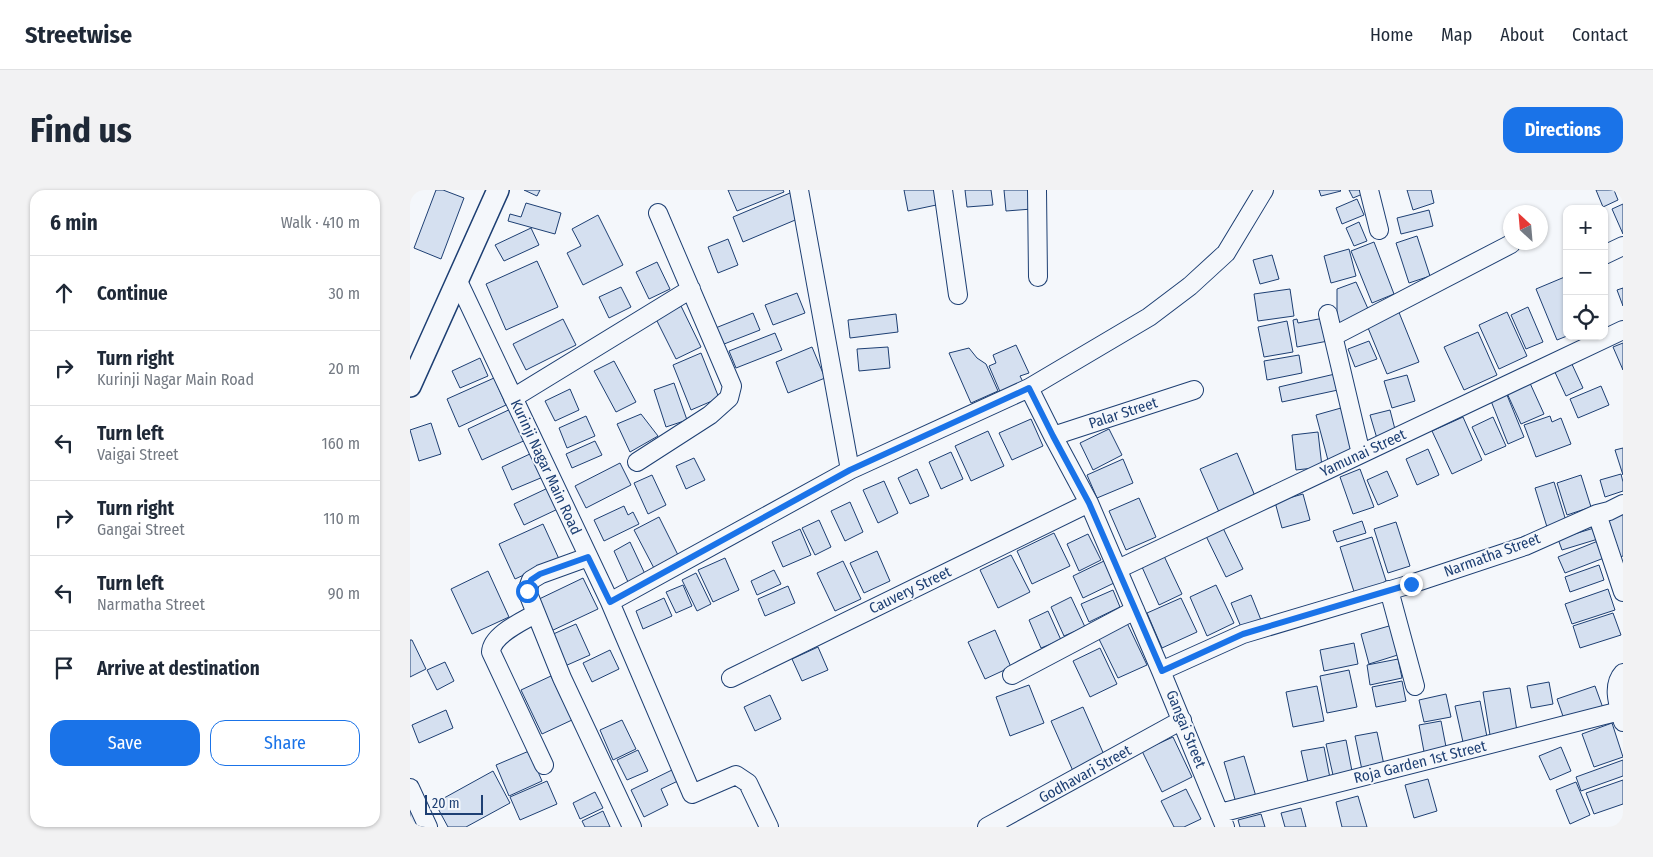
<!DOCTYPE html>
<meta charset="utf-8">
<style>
:root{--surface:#fff;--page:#f2f2f3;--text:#1f2937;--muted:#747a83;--line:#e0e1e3;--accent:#1a73e8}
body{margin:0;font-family:"Fira Sans Condensed",sans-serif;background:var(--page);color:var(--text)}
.controls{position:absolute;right:15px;top:15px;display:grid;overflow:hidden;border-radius:10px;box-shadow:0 1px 4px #0004}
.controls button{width:45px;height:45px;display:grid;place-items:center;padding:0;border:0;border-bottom:1px solid var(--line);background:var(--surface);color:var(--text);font:25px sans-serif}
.compass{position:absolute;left:1093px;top:15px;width:45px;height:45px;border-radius:50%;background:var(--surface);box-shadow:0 1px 4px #0004;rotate:334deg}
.scale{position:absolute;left:15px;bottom:12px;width:58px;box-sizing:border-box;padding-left:5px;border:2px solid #1d3f73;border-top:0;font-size:14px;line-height:18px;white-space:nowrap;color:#1d3f73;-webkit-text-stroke:4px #f4f7fb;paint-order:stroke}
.stop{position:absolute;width:15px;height:15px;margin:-11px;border:4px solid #1a73e8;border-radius:50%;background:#fff}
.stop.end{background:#1a73e8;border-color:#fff;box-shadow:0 1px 5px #0008}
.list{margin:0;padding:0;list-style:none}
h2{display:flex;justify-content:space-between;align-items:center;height:65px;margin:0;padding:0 20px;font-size:21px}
h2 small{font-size:16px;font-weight:400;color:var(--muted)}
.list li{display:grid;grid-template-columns:32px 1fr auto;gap:15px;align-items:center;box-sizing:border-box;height:75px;padding:0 20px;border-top:1px solid var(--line)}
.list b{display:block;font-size:19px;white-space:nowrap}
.list p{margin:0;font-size:16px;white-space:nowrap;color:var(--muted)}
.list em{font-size:16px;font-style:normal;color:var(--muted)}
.actions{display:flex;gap:10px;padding:15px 20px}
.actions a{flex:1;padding:11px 0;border:1px solid var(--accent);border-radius:15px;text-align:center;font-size:18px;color:var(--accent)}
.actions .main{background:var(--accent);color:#fff}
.icon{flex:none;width:28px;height:28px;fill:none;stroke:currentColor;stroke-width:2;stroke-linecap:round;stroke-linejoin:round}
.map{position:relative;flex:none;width:1213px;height:637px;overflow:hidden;border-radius:15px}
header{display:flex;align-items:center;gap:30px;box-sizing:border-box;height:70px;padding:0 25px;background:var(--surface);border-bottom:1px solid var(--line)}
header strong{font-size:24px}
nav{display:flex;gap:28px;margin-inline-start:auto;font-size:18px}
.intro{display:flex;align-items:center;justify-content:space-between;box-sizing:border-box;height:120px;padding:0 30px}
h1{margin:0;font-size:35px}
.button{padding:12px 22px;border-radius:15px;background:var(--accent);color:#fff;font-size:18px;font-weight:700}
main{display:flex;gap:30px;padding:0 30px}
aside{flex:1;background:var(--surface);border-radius:15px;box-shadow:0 1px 4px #0004}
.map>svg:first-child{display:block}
.building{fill:#d5e0f0;stroke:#1d3f73}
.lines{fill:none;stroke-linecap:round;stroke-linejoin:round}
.minor-casing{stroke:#1d3f73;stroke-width:20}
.tertiary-casing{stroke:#1d3f73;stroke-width:24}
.minor{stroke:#f4f7fb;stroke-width:18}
.tertiary{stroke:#f4f7fb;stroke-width:21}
.route{stroke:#1a73e8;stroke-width:6}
.labels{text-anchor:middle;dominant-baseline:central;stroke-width:4;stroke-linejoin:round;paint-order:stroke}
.street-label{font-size:15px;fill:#1d3f73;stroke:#f4f7fb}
</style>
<header>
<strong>Streetwise</strong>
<nav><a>Home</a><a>Map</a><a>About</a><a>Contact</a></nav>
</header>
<div class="intro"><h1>Find us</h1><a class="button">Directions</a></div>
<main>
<aside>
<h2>6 min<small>Walk · 410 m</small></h2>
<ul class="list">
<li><svg class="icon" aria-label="ahead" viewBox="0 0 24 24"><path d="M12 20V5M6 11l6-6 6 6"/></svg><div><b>Continue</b></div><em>30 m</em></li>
<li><svg class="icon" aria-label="right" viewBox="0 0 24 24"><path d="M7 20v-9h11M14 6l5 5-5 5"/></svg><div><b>Turn right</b><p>Kurinji Nagar Main Road</p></div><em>20 m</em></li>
<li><svg class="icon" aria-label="left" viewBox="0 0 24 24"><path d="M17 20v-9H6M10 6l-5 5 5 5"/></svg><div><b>Turn left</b><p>Vaigai Street</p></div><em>160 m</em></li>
<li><svg class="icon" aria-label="right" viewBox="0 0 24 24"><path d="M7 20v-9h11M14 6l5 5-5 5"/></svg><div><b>Turn right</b><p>Gangai Street</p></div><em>110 m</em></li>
<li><svg class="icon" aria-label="left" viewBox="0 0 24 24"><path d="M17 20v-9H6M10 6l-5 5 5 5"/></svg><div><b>Turn left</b><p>Narmatha Street</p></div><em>90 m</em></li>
<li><svg class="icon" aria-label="arrive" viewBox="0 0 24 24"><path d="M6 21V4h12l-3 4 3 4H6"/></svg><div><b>Arrive at destination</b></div></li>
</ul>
<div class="actions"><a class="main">Save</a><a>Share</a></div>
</aside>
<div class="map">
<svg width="1213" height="637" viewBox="0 0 1213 637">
<rect width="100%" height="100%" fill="#f4f7fb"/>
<path class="building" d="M26,0H33L54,8L31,69L4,58Z
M114,0H130L127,6Z
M318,0H373L374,2L327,21Z
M494,0H528L531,14L498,21Z
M555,0H581L583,15L557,17Z
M594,0H620L622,19L596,21Z
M909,0H930L931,1L911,6Z
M939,0H954L955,3L943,8Z
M997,0H1021L1024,13L1003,20Z
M1186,0H1204L1208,10L1193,17Z
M380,3L390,28L333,52L323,27Z
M947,9L954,25L932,34L926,18Z
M116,13L151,23L145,44L98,31L100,24L111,27Z
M1213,14V44L1202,19Z
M1019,20L1023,36L991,44L987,28Z
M188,25L213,75L173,95L157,63L171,56L162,39Z
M949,32L957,51L944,56L936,38Z
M121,38L129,55L94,71L85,55Z
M1007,46L1020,86L999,93L986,53Z
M318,49L328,75L308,83L298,57Z
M964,52L984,104L962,113L941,61Z
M939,59L946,86L921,93L914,66Z
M862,65L869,89L850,94L843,70Z
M127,71L148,117L96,140L76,94Z
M247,72L260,99L239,109L226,82Z
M1157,86V146L1147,150L1126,99Z
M946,92L959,121L927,135V99Z
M211,97L221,117L199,128L189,107Z
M1213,98V116L1207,100Z
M880,99L884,126L848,131L844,104Z
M387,103L395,123L363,135L355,115Z
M271,116L291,157L266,169L246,129Z
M1118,117L1133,152L1116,159L1101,125Z
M988,120L1009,172L977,184L956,133Z
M1097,122L1117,166L1089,179L1069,135Z
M343,123L350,140L309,156L303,139Z
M486,124L488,142L440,148L438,130Z
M919,127L923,150L887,157L883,130L887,129L888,133Z
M153,129L166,155L116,180L103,154Z
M877,131L883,162L854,167L848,137Z
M1068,142L1087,185L1054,200L1034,157Z
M365,143L372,160L326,178L319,161Z
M959,151L967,169L945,177L938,159Z
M1213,153V180L1203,157Z
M606,155L619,183L610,186L614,194L591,204L579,176L586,173L583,165Z
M402,157L415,188L378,203L366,172Z
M478,157L480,178L449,181L447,159Z
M559,158L567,168L576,174L588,201L561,213L539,163Z
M291,163L309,208L281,220L263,175Z
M889,165L892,183L857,190L854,171Z
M70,168L78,186L50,198L42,181Z
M1160,170L1173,198L1156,206L1143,178Z
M204,171L226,212L206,222L184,181Z
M925,184L928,200L872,212L869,197Z
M997,185L1005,211L982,218L974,191Z
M84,188L96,215L49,237L37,209Z
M1119,191L1134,224L1111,234L1096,201Z
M264,193L277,230L256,237L244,200Z
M1191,196L1199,215L1168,228L1160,209Z
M160,199L169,220L145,231L135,211Z
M1097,205L1114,247L1098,254L1081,211Z
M105,217L120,248L72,270L58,239Z
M931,218L945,266L919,274L906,225Z
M980,220L987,247L968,252L960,225Z
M231,224L248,246L220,262L207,234Z
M176,226L185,246L157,258L149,238Z
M1140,226L1142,232L1151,228L1161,254L1126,267L1114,235Z
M1053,227L1072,270L1042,284L1022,241Z
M1083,227L1096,256L1075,265L1062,237Z
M621,229L633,256L602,270L589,243Z
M21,233L31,264L9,271L0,240Z
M699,239L712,265L683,280L670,253Z
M578,241L594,276L561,291L545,256Z
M908,242L912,277L886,280L882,245Z
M185,251L192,265L162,278L156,264Z
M1213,258V285L1205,260Z
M1018,259L1029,285L1007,295L996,269Z
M541,262L553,289L531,299L519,272Z
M122,263L133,287L102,300L92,277Z
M827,263L845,306L809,322L790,279Z
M284,268L295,290L276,299L266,276Z
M713,269L723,293L687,308L677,285Z
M210,273L221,295L176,318L165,296Z
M507,279L519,306L500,314L488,288Z
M950,279L964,317L943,324L930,287Z
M977,281L988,306L968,315L957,290Z
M1211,284L1213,292V301L1195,307L1190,290Z
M242,285L256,315L238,324L224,293Z
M1171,285L1181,317L1157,325L1147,293Z
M474,291L488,323L468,333L453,300Z
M1144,292L1156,331L1137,337L1125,298Z
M140,297L150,318L114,335L104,314Z
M893,304L900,330L872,338L865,312Z
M729,308L746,347L716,360L699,321Z
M440,312L453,342L435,351L421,321Z
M214,316L218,325L223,322L229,334L194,351L184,330Z
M1213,324V366L1210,367L1196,330Z
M249,327L270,369L246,382L224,340Z
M409,330L421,357L405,365L392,338Z
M952,331L956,343L927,352L923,341Z
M986,332L1000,376L978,383L964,339Z
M133,334L149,369L105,389L89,354Z
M812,336L833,379L816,387L795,344Z
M1184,338L1188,349L1152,360L1148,349Z
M390,339L401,365L373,377L362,352Z
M644,343L660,376L622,394L607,361Z
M678,344L691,370L669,381L657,354Z
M962,347L978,397L946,408L930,357Z
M1188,351L1194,368L1155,383L1148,367Z
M220,352L235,384L218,392L204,361Z
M467,361L480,391L454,403L440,373Z
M601,365L620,402L588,418L570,380Z
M754,366L772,404L749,415L732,377Z
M315,368L329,400L303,412L288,380Z
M433,371L451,409L425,421L407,383Z
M694,371L704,393L673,408L663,386Z
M1189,375L1194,390L1160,402L1155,387Z
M364,380L371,394L347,405L341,391Z
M78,381L99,427L62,444L41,399Z
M286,383L301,414L287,421L272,390Z
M173,388L188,419L139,442L125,411Z
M273,395L282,416L266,423L256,402Z
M806,395L824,433L797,446L780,407Z
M378,396L385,413L355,426L348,409Z
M1198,399L1205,420L1162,434L1155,414Z
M703,400L710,417L679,432L671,414Z
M841,405L851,430L831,437L821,413Z
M661,407L675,437L654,446L641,417Z
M254,408L262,426L233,439L226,421Z
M771,408L787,442L752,458L737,423Z
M638,421L651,450L631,458L619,430Z
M1203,423L1211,445L1170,458L1163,436Z
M717,433L737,475L708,488L688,447Z
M166,434L180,465L155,476L141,445Z
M986,434L994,463L959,474L951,444Z
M585,440L601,477L575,489L558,452Z
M0,450H2L16,479L0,487Z
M944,453L948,474L914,481L910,460Z
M408,457L418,480L392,491L382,469Z
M690,458L707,494L680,507L663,471Z
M200,460L209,479L182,492L173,473Z
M988,469L992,488L960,495L957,475Z
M35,472L44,491L27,500L17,480Z
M939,480L947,517L917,523L910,486Z
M141,486L162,530L132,544L111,500Z
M992,491L996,511L966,517L962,497Z
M1139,492L1143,514L1121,518L1117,496Z
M619,495L634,533L600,546L586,507Z
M907,496L914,531L883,537L876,502Z
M1185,496L1193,518L1155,532L1147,509Z
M1100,498L1107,541L1080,545L1073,502Z
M1036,504L1041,527L1014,532L1009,510Z
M360,505L371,529L345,541L334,517Z
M1070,511L1077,547L1053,552L1045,516Z
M673,517L695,567L663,581L641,531Z
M36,520L43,538L9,553L2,535Z
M212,530L226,559L203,570L190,540Z
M1031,531L1037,562L1015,567L1009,535Z
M1202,533L1213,567L1184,577L1172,544Z
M967,542L974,575L952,580L945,546Z
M763,547L782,587L752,602L732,561Z
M936,550L942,581L923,585L916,554Z
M914,557L920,588L898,592L891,561Z
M1151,557L1161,581L1140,590L1129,566Z
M228,560L238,581L217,590L207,570Z
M119,561L132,591L99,606L86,575Z
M834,566L847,610L827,616L814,572Z
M1213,570V586L1171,601L1166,587Z
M264,579L270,590L251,599L258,615L234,627L221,600Z
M83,581L100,613L56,637H38L25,613Z
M1018,589L1027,621L1004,628L995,595Z
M1213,590V614L1184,624L1176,603Z
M137,591L147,614L110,630L100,607Z
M1166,592L1180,625L1160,634L1146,600Z
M776,599L791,629L774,637H764L751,611Z
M185,602L193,618L170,629L163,613Z
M948,606L957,637H932L926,612Z
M0,615L14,630L0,636Z
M891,618L896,637H875L871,623Z
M193,621L200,637H175L172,631Z
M851,624L855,637H830L828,630Z"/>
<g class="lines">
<g class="minor-casing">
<path id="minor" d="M389,0L440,280
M533,0L548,105
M627,0L628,87
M959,0L969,40
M1194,65L1213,56
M47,89L200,412L282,604L326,585L338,593L359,637
M918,124L951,264
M924,146L1101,54
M619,198L643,246L679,313L751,481L815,637
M103,208L281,99
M643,246L784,200
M227,272L300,225L319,208L322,196L248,23
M1187,324L1213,402
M178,367L131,384L121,390L117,401L152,488L222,637
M708,379L1213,140
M979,400L1005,496
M200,412L440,280L619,198L739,127L780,96L816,63L854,0
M125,424C111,432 82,445 81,462L134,575
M751,481L833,444L1001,394L1115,356L1187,324L1199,321L1213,314
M602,485L725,420
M321,488L679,313
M1213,532C1209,517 1201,496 1213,483
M0,598L18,637
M810,623L1210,521
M577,637L772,530"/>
</g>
<g class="tertiary-casing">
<path id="tertiary" d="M0,196L88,0"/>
</g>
<use href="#minor" class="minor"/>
<use href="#tertiary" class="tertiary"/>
</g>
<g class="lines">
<path class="route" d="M117,401L121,390L130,384L178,367L200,412L440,280L619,198L643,246L679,313L752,481L833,444L1001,394"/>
</g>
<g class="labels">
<g class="street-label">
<text transform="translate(713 223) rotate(-18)">Palar Street</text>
<text transform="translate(953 263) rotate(-25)">Yamunai Street</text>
<text transform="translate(136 277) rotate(65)">Kurinji Nagar Main Road</text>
<text transform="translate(1082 365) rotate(-20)">Narmatha Street</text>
<text transform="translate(500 400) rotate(-26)">Cauvery Street</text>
<text transform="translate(776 539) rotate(68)">Gangai Street</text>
<text transform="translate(1010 572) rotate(-14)">Roja Garden 1st Street</text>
<text transform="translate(675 584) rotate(-29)">Godhavari Street</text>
</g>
</g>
</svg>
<div class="controls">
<button>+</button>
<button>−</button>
<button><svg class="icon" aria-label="locate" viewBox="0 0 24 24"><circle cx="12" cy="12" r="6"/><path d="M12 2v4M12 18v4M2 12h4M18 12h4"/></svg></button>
</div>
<svg class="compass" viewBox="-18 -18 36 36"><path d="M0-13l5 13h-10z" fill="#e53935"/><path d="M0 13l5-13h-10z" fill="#747a83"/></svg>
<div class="scale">20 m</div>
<div class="stop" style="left:117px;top:401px"></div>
<div class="stop end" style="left:1001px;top:394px"></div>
</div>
</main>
